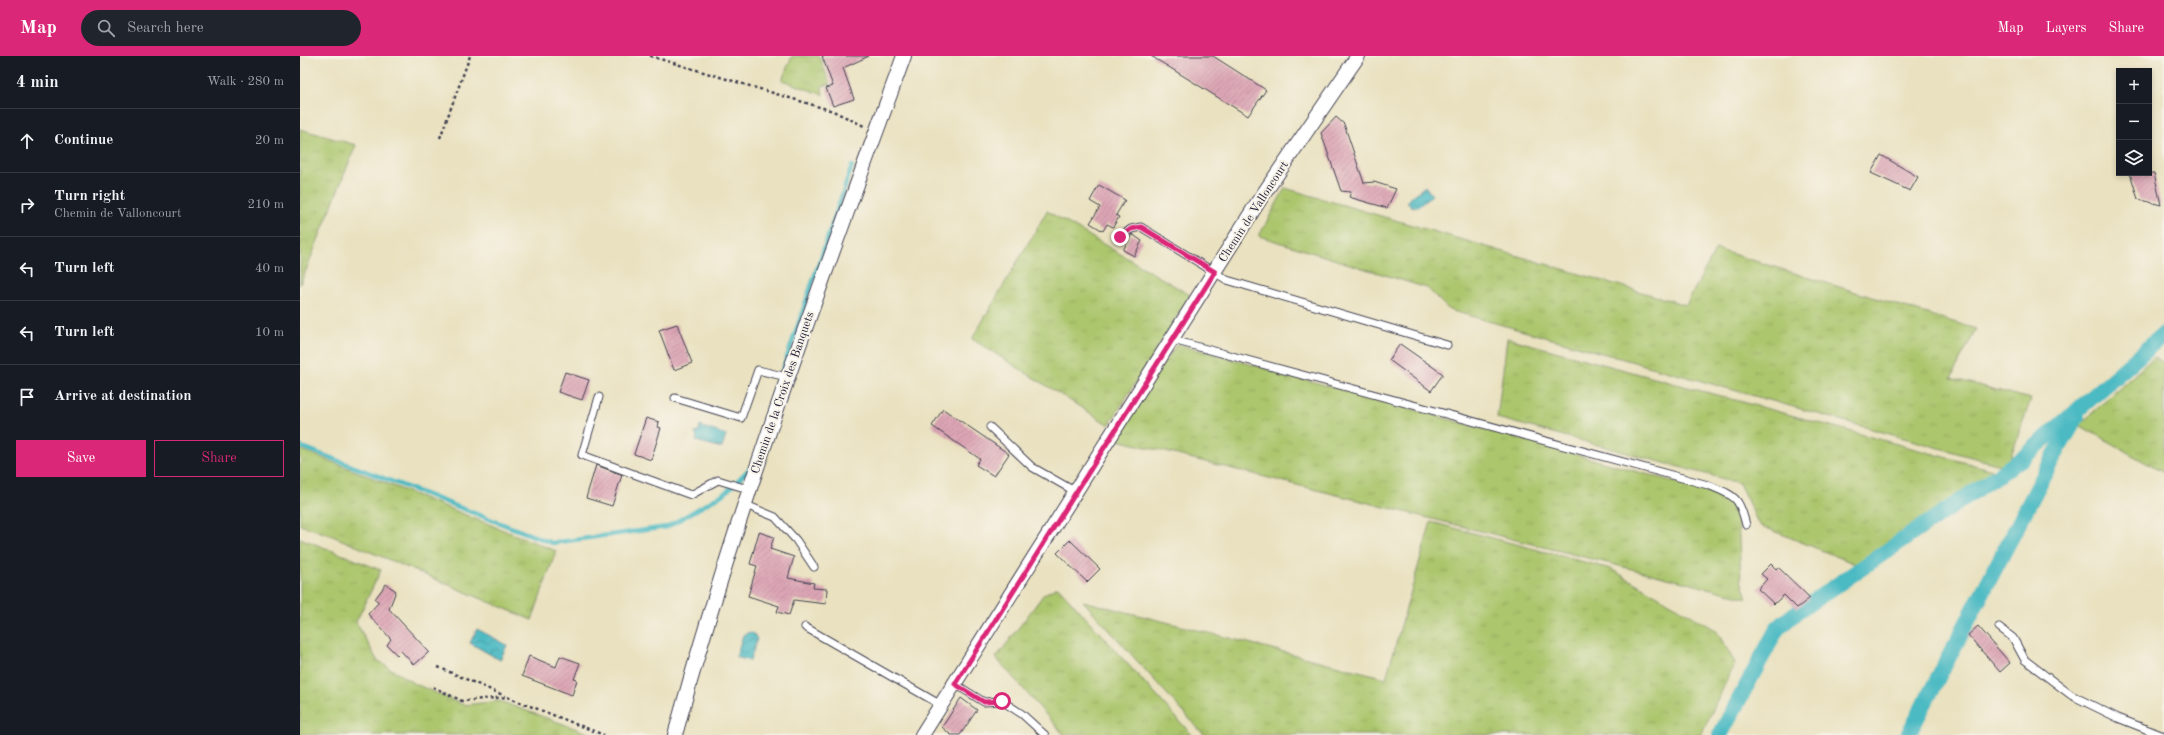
<!DOCTYPE html>
<meta charset="utf-8">
<style>
:root{--surface:#171b24;--page:#20242c;--text:#f1f3f6;--muted:#9ea1a6;--line:#363941;--accent:#db2777}
body{margin:0;font-family:"Old Standard TT",serif;background:var(--page);color:var(--text)}
.controls{position:absolute;right:12px;top:12px;display:grid;overflow:hidden;border-radius:0px;box-shadow:0 2px 6px #0003}
.controls button{width:36px;height:36px;display:grid;place-items:center;padding:0;border:0;border-bottom:1px solid var(--line);background:var(--surface);color:var(--text);font:20px sans-serif}
.stop{position:absolute;width:12px;height:12px;margin:-9px;border:3px solid #db2777;border-radius:50%;background:#fff}
.stop.end{background:#db2777;border-color:#fff;box-shadow:0 1px 4px #0008}
.list{margin:0;padding:0;list-style:none}
h2{display:flex;justify-content:space-between;align-items:center;height:52px;margin:0;padding:0 16px;font-size:17px}
h2 small{font-size:13px;font-weight:400;color:var(--muted)}
.list li{display:grid;grid-template-columns:26px 1fr auto;gap:12px;align-items:center;box-sizing:border-box;height:64px;padding:0 16px;border-top:1px solid var(--line)}
.list b{display:block;font-size:15px;white-space:nowrap}
.list p{margin:0;font-size:13px;white-space:nowrap;color:var(--muted)}
.list em{font-size:13px;font-style:normal;color:var(--muted)}
.actions{display:flex;gap:8px;padding:12px 16px}
.actions a{flex:1;padding:9px 0;border:1px solid var(--accent);border-radius:0px;text-align:center;font-size:14px;color:var(--accent)}
.actions .main{background:var(--accent);color:#fff}
.icon{flex:none;width:22px;height:22px;fill:none;stroke:currentColor;stroke-width:2;stroke-linecap:round;stroke-linejoin:round}
.map{position:relative;flex:none;width:1864px;height:679px;overflow:hidden}
header{display:flex;align-items:center;gap:24px;box-sizing:border-box;height:56px;padding:0 20px;background:var(--accent);color:#fff}
header strong{font-size:19px}
nav{display:flex;gap:22px;margin-inline-start:auto;font-size:14px}
.search{width:280px;height:36px;background:var(--page);display:flex;align-items:center;gap:10px;box-sizing:border-box;padding:0 14px;border-radius:22px;color:var(--muted);font-size:15px}
main{display:flex}
aside{flex:1;background:var(--surface)}
.map>svg:first-child{display:block}
.grass{fill:url(#grass-tufts);stroke:#677454}
.water{fill:url(#water-waves);stroke:#376e7f}
.lines{fill:none;stroke-linecap:round;stroke-linejoin:round}
.stream{stroke:#4cbac3;stroke-width:4.5}
.canal{stroke:#4cbac3;stroke-width:16}
.building{fill:url(#building-hatch)}
.service-casing{stroke:#403f4f;stroke-width:9}
.minor-casing{stroke:#403f4f;stroke-width:16}
.path{stroke:#403f4f;stroke-width:2.5;stroke-dasharray:3 3;stroke-linecap:butt}
.service{stroke:#fff;stroke-width:7}
.minor{stroke:#fff;stroke-width:14}
.route{stroke:#db2777;stroke-width:5}
.labels{text-anchor:middle;dominant-baseline:central;stroke-width:4;stroke-linejoin:round;paint-order:stroke}
.street-label{font-size:12px;fill:#22223b;stroke:#f7f3e8}
</style>
<header>
<strong>Map</strong>
<div class="search"><svg class="icon" aria-label="search" viewBox="0 0 24 24"><circle cx="10" cy="10" r="6"/><path d="M15 15l6 6"/></svg>Search here</div>
<nav><a>Map</a><a>Layers</a><a>Share</a></nav>
</header>
<main>
<aside>
<h2>4 min<small>Walk · 280 m</small></h2>
<ul class="list">
<li><svg class="icon" aria-label="ahead" viewBox="0 0 24 24"><path d="M12 20V5M6 11l6-6 6 6"/></svg><div><b>Continue</b></div><em>20 m</em></li>
<li><svg class="icon" aria-label="right" viewBox="0 0 24 24"><path d="M7 20v-9h11M14 6l5 5-5 5"/></svg><div><b>Turn right</b><p>Chemin de Valloncourt</p></div><em>210 m</em></li>
<li><svg class="icon" aria-label="left" viewBox="0 0 24 24"><path d="M17 20v-9H6M10 6l-5 5 5 5"/></svg><div><b>Turn left</b></div><em>40 m</em></li>
<li><svg class="icon" aria-label="left" viewBox="0 0 24 24"><path d="M17 20v-9H6M10 6l-5 5 5 5"/></svg><div><b>Turn left</b></div><em>10 m</em></li>
<li><svg class="icon" aria-label="arrive" viewBox="0 0 24 24"><path d="M6 21V4h12l-3 4 3 4H6"/></svg><div><b>Arrive at destination</b></div></li>
</ul>
<div class="actions"><a class="main">Save</a><a>Share</a></div>
</aside>
<div class="map">
<svg width="1864" height="679" viewBox="0 0 1864 679">
<defs>
<pattern id="grass-tufts" width="24" height="20" patternUnits="userSpaceOnUse"><rect width="24" height="20" fill="#acc66d"/><path d="M3 7l-1-3M5 7V3M7 7l1-3M15 17l-1-3M17 17v-4M19 17l1-3" fill="none" stroke="#94aa5f"/></pattern>
<pattern id="water-waves" width="16" height="10" patternUnits="userSpaceOnUse"><rect width="16" height="10" fill="#4cbac3"/><path d="M0 5q4-4 8 0t8 0" fill="none" stroke="#3f97a0"/></pattern>
<pattern id="building-hatch" width="6" height="6" patternUnits="userSpaceOnUse"><rect width="6" height="6" fill="#dda6b5"/><path d="M-1 1l2-2M0 6l6-6M5 7l2-2" fill="none" stroke="#b38794"/></pattern>
</defs>
<rect width="100%" height="100%" fill="#f7f3e8"/>
<filter id="ink" filterUnits="userSpaceOnUse"><feTurbulence type="fractalNoise" baseFrequency=".025" numOctaves="2"/><feDisplacementMap in="SourceGraphic" scale="8" xChannelSelector="R" yChannelSelector="G"/><feConvolveMatrix kernelMatrix="1 2 1 2 8 2 1 2 1" color-interpolation-filters="sRGB"/></filter>
<filter id="wash" filterUnits="userSpaceOnUse"><feTurbulence type="fractalNoise" baseFrequency=".012" numOctaves="4" result="noise"/><feDisplacementMap in="SourceGraphic" scale="16" xChannelSelector="R" yChannelSelector="G"/><feGaussianBlur stdDeviation="0.9" result="paint"/><feColorMatrix in="noise" values="0 0 0 0 0 0 0 0 0 0 0 0 0 0 0 0 0 1.4 0 .05"/><feComposite in="paint" operator="in"/></filter>
<g filter="url(#wash)">
<rect width="100%" height="100%" fill="#e9e1bf"/>
<path class="grass" d="M492,0H519L530,28L522,30L523,39L482,24Z
M0,73L56,89L0,229Z
M985,132L1386,249L1416,193L1676,273L1651,322L1731,343L1707,411L1149,254L1127,232L959,180Z
M747,155L890,239L809,369L672,283Z
M1207,282L1696,415L1558,509L1459,469L1439,427L1197,362Z
M877,288L1429,441L1438,462L1441,524L1447,542L814,383Z
M1854,301L1864,307V417L1779,369Z
M0,393L256,495L232,564L30,479L0,469Z
M1131,466L1311,513L1416,574L1435,607L1401,679H904L783,545L1086,622Z
M0,482L81,514L56,566L77,604L113,627L164,649L199,645L294,679H0Z
M758,531L892,679H764L696,602L744,538Z"/>
<path class="water" d="M1125,130L1132,139L1118,151L1111,150L1107,145Z
M400,370L426,379L422,392L396,385L397,381L395,377L399,374Z
M177,573L207,589L200,604L170,587Z
M450,576L454,578L457,583L450,605L436,601L443,579Z"/>
<g class="lines">
<path class="stream" d="M463,372L552,110
M0,390L252,487L367,471L425,437L451,411"/>
<path class="canal" d="M1420,679L1477,573L1493,559L1723,402L1864,278
M1608,679L1754,400L1777,361"/>
</g>
<g id="blocks">
<path class="building" d="M522,0H569L543,12L554,43L533,50L526,32L533,30Z
M851,0H913L966,34L948,60Z
M1036,61L1044,68L1064,127L1074,126L1096,133L1087,152L1049,141L1051,136L1041,135L1021,77Z
M1581,99L1618,121L1610,135L1571,117Z
M1830,117H1854L1861,149L1838,143Z
M799,129L825,144L816,159L819,161L813,171L807,168L803,175L790,167L800,151L790,145Z
M832,178L842,185L834,200L823,194Z
M377,268L392,307L374,314L359,274Z
M1100,288L1143,318L1131,335L1089,304Z
M265,316L289,324L282,344L258,336Z
M643,353L709,398L694,420L676,409L680,403L632,370Z
M346,362L359,366L358,371L361,372L351,404L334,398Z
M296,409L322,419L312,450L286,442Z
M459,476L474,481L470,493L494,501L488,522L514,527L513,532L527,533L526,548L494,544L489,559L477,556L479,550L448,540L457,510L450,508Z
M770,484L800,513L787,526L757,497Z
M1471,508L1476,513L1478,511L1510,542L1497,552L1484,539L1474,548L1458,533L1467,523L1461,518Z
M86,528L96,535L89,553L129,596L114,609L101,595L97,599L87,589L91,583L68,558L79,546L75,543Z
M1678,570L1710,607L1700,616L1668,579Z
M229,600L256,611L260,600L280,607L274,623L277,624L272,639L222,620Z
M661,642L677,654L660,679H651L642,671Z"/>
</g>
</g>
<g filter="url(#ink)">
<use href="#blocks" fill-opacity="0" stroke="#403f4f" stroke-width="1"/>
<g class="lines">
<g class="service-casing">
<path id="service" d="M820,181L831,173L841,171L927,224L1147,289
M873,284L1408,429C1435,440 1439,440 1446,469
M299,341L282,399L391,439L418,424L451,434
M375,342L441,362L458,314L487,321
M690,371L732,411L776,436
M446,449L475,461L496,484L514,511
M505,571L641,649
M1699,571L1713,582L1725,604L1771,639L1818,662L1861,679
M655,628L684,646L702,645L722,658L745,679"/>
</g>
<g class="minor-casing">
<path id="minor" d="M375,679C438,448 522,224 604,0
M622,679L960,143L1058,0"/>
</g>
<path class="path" d="M350,0L533,55L564,70
M140,82L170,0
M138,611L205,640
M133,631L162,645L207,641L304,679"/>
<use href="#service" class="service"/>
<use href="#minor" class="minor"/>
</g>
</g>
<g class="lines" filter="url(#ink)">
<path class="route" d="M702,645L684,646L655,628L915,216L841,171L831,173L820,181"/>
</g>
<g class="labels">
<g class="street-label">
<text transform="translate(954 156) rotate(-57)">Chemin de Valloncourt</text>
<text transform="translate(483 337) rotate(-71)">Chemin de la Croix des Banquets</text>
</g>
</g>
</svg>
<div class="controls">
<button>+</button>
<button>−</button>
<button><svg class="icon" aria-label="layers" viewBox="0 0 24 24"><path d="M12 4l9 5-9 5-9-5zM3 14l9 5 9-5"/></svg></button>
</div>
<div class="stop" style="left:702px;top:645px"></div>
<div class="stop end" style="left:820px;top:181px"></div>
</div>
</main>
